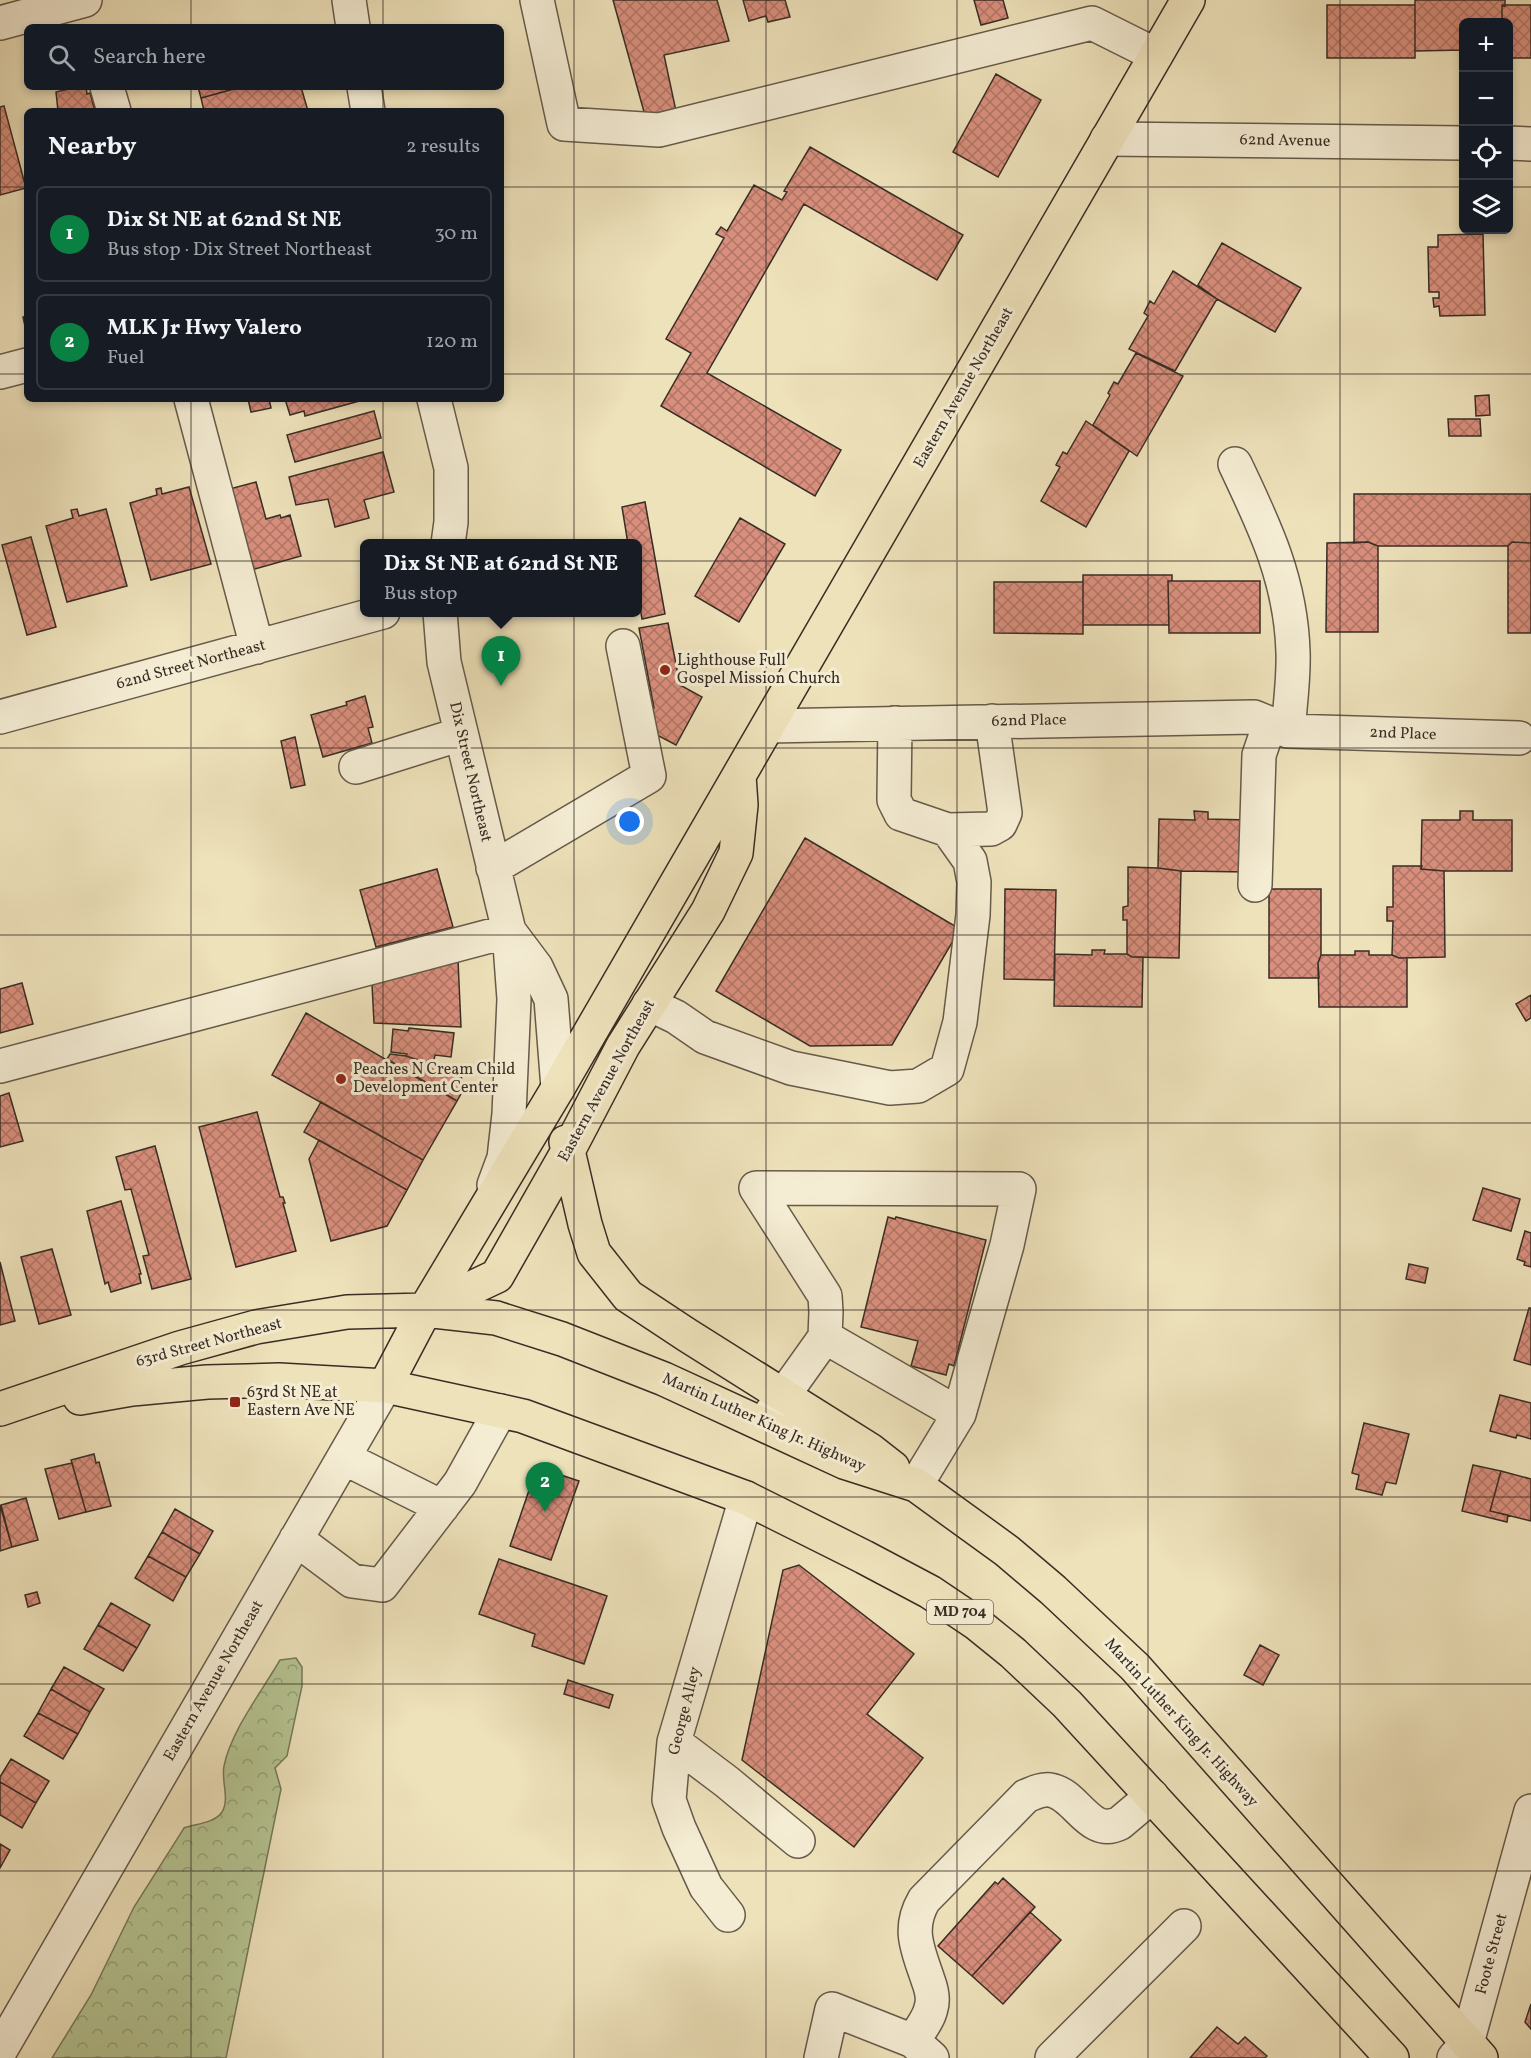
<!DOCTYPE html>
<meta charset="utf-8">
<style>
:root{--surface:#171b24;--page:#20242c;--text:#f1f3f6;--muted:#9ea1a6;--line:#363941;--accent:#0b8043}
body{margin:0;font-family:Vollkorn,serif;background:var(--page);color:var(--text)}
.controls{position:absolute;right:18px;top:18px;display:grid;overflow:hidden;border-radius:9px;box-shadow:0 3px 9px #0003}
.controls button{width:54px;height:54px;display:grid;place-items:center;padding:0;border:0;border-bottom:2px solid var(--line);background:var(--surface);color:var(--text);font:30px sans-serif}
.you{position:absolute;left:630px;top:822px;width:21px;height:21px;margin:-15px;border:4px solid #fff;border-radius:50%;background:#1a73e8;box-shadow:0 0 0 9px #1a73e833}
.badge{display:grid;place-items:center;width:39px;height:39px;border-radius:50%;background:var(--accent);color:#fff;font-size:20px;font-weight:700}
.pin{position:absolute;translate:-50% -50px;filter:drop-shadow(0 2px 3px #0008)}
.pin::after{content:'';position:absolute;top:32px;width:21px;height:18px;background:inherit;clip-path:polygon(0 0,100% 0,50% 100%)}
.popup{position:absolute;left:360px;top:539px;width:282px;height:78px;box-sizing:border-box;display:grid;place-content:center;border-radius:9px;background:var(--surface);filter:drop-shadow(0 2px 4px #0005);font-size:20px;white-space:nowrap;color:var(--muted)}
.popup b{font-size:22px;color:var(--text)}
.popup::after{content:'';position:absolute;left:50%;top:100%;margin-left:-12px;border:12px solid transparent;border-top-color:var(--surface)}
.list{margin:0;padding:0;list-style:none}
h2{display:flex;justify-content:space-between;align-items:center;height:78px;margin:0;padding:0 24px;font-size:26px}
h2 small{font-size:20px;font-weight:400;color:var(--muted)}
.list li{display:grid;grid-template-columns:39px 1fr auto;gap:18px;align-items:center;box-sizing:border-box;height:96px;margin:0 12px 12px;padding:0 12px;border:2px solid var(--line);border-radius:9px}
.list b{display:block;font-size:22px;white-space:nowrap}
.list p{margin:0;font-size:20px;white-space:nowrap;color:var(--muted)}
.list em{font-size:20px;font-style:normal;color:var(--muted)}
.icon{flex:none;width:33px;height:33px;fill:none;stroke:currentColor;stroke-width:2;stroke-linecap:round;stroke-linejoin:round}
.map{position:relative;flex:none;width:1531px;height:2058px;overflow:hidden}
.search{position:absolute;background:var(--surface);box-shadow:0 3px 9px #0003;left:24px;top:24px;width:480px;height:66px;display:flex;align-items:center;gap:15px;box-sizing:border-box;padding:0 21px;border-radius:9px;color:var(--muted);font-size:22px}
.panel{position:absolute;background:var(--surface);box-shadow:0 3px 9px #0003;left:24px;top:108px;width:480px;height:294px;border-radius:9px}
.map>svg:first-child{display:block}
.forest{fill:url(#forest-crowns);stroke:#76785b;stroke-width:1.5}
.building{fill:url(#building-cross-hatch);stroke:#382d24;stroke-width:1.5}
.lines{fill:none;stroke-linecap:round;stroke-linejoin:round}
.minor-casing{stroke:#665a4a;stroke-width:36}
.major-casing{stroke:#382d24;stroke-width:36}
.minor{stroke:#f4ecd3;stroke-width:33}
.major{stroke:#eee2bb;stroke-width:33}
.grid{fill:none;stroke:#382d24;stroke-width:1.5;stroke-opacity:0.55}
.poi-dot{fill:#8f2418;stroke:#f4ecd3;stroke-width:2}
.labels{text-anchor:middle;dominant-baseline:central;stroke-width:6;stroke-linejoin:round;paint-order:stroke}
.shield{fill:#f4ecd3;stroke:#706658;stroke-width:1.5}
.shield-label{font-size:15px;font-weight:bold;fill:#382d24}
.street-label{font-size:16px;fill:#382d24;stroke:#f4ecd3}
.poi-label{font-size:16px;fill:#382d24;stroke:#f4ecd3;text-anchor:start}
</style>
<div class="map">
<svg width="1531" height="2058" viewBox="0 0 1531 2058">
<defs>
<pattern id="forest-crowns" width="20" height="18" patternUnits="userSpaceOnUse" patternTransform="scale(1.5)"><rect width="20" height="18" fill="#b5c492"/><path d="M2 6a3 3 0 1 1 6 0M12 15a3 3 0 1 1 6 0" fill="none" stroke="#94a077"/></pattern>
<pattern id="building-cross-hatch" width="8" height="8" patternUnits="userSpaceOnUse" patternTransform="scale(1.5)"><rect width="8" height="8" fill="#d98f7d"/><path d="M0 0l8 8M0 8l8-8" fill="none" stroke="#b17566"/></pattern>
</defs>
<rect width="100%" height="100%" fill="#eee2bb"/>
<filter id="stains"><feTurbulence type="fractalNoise" baseFrequency=".00333" numOctaves="4"/><feColorMatrix values="0 0 0 0 .2 0 0 0 0 .09 0 0 0 0 .02 0 0 0 .5 -.17"/></filter>
<radialGradient id="worn" r=".72"><stop offset=".6" stop-color="#630" stop-opacity="0"/><stop offset="1" stop-color="#630" stop-opacity=".3"/></radialGradient>
<path class="forest" d="M296,1658L302,1667V1686L287,1756L275,1768L281,1789L226,2058H52L91,1995L134,1907L184,1828C195,1824 215,1823 222,1812C230,1799 221,1781 224,1766C231,1731 262,1691 280,1660Z"/>
<path class="building" d="M613,0H717L729,41L664,55L676,111L646,119Z
M743,0H785L790,17L768,22L766,16L749,21Z
M974,0H1003L1008,18L981,25Z
M1415,0H1505V6L1502,5V22H1464V50L1415,51Z
M1327,5H1415V58H1327Z
M1502,5H1531V58H1508V22H1502Z
M996,74L1041,100L998,177L953,152Z
M76,87H86L87,94L90,93L95,111H58L56,92Z
M198,87H241L201,98Z
M241,87H301L308,111H204L201,98Z
M4,106L26,188L0,195V107Z
M810,147L963,235L937,280L804,204L707,373L841,450L815,496L661,406L691,353L666,339L724,238L716,234L721,227L727,231L754,185L782,200L787,192L784,191Z
M1483,234L1485,315L1440,316L1439,306L1434,307L1433,298H1439V292H1429L1428,247H1438V235Z
M1222,243L1301,288L1275,332L1217,299L1198,285Z
M1173,271L1217,299L1175,371L1129,349L1148,316L1144,313L1150,301L1154,304Z
M27,316V335L23,317Z
M1136,353L1183,376L1137,456L1093,425L1110,395L1108,393L1114,382L1118,384Z
M1489,395L1490,415L1476,416L1475,396Z
M248,399H269L271,408L251,412Z
M285,399H360L359,401L305,416L304,411L290,415Z
M374,411L381,438L295,462L287,435Z
M1448,419H1480L1481,436H1449Z
M1086,421L1129,451L1086,527L1041,501L1060,467L1056,465L1063,452L1067,454Z
M383,452L394,492L364,500L369,518L335,527L328,499L296,505L289,477Z
M256,482L266,519L280,515L281,518L290,515L301,556L244,572L222,491Z
M189,487L211,564L151,580L130,503L157,495L156,489L161,488L162,494Z
M1354,494H1531V543L1512,542L1508,546H1378L1368,542L1354,543Z
M645,502L665,614L642,619L638,595V544H628L622,507Z
M77,509L79,516L106,509L127,586L67,602L46,526L73,518L71,510Z
M740,518L785,544L739,622L695,596Z
M31,537L56,627L27,635L2,545Z
M1368,542L1378,546V632H1326L1327,543Z
M1512,542L1531,543V633H1508V546Z
M1083,575H1172V581H1168L1169,625H1083Z
M1168,581H1260V633H1169Z
M994,582H1083V634L994,633Z
M668,623L680,685L702,697L676,745L655,734L651,708H654L639,628Z
M365,696L373,727L368,728L372,743L323,757L311,715L347,705L346,702Z
M295,737L305,785L291,788L281,741Z
M1194,811L1208,812V819L1248,820V872L1181,871L1158,868L1159,819L1195,820Z
M1460,811H1473V820H1512V871H1444L1421,869L1422,820H1460Z
M805,838L960,929L892,1045L810,1046L716,991Z
M1393,866H1422L1421,869L1444,871L1445,957L1399,958L1392,955L1393,921H1387V907H1393Z
M1128,867L1158,868L1181,871L1179,958L1132,957L1127,954V920H1123V907L1128,906Z
M437,869L453,927L376,947L360,890Z
M1005,889L1056,890L1054,980L1004,979Z
M1269,889H1321V955L1318,963L1319,978H1269Z
M1092,950H1105L1104,954H1127L1132,957H1143L1142,1007L1054,1006L1055,954L1092,955Z
M1355,951H1369V955H1392L1399,958H1407V1007H1319L1318,963L1321,955H1355Z
M458,960L461,1027L374,1023L372,984Z
M22,983L33,1024L0,1033V989Z
M1531,995V1018L1526,1021L1516,1004Z
M306,1013L457,1101L423,1160L272,1075Z
M409,1028L454,1033L451,1057L435,1055L433,1065L406,1056L407,1054L391,1052L393,1029L408,1031Z
M390,1054L406,1056L433,1065L461,1068L462,1092L457,1101L387,1059Z
M9,1093L23,1141L0,1147V1096Z
M321,1102L423,1160L407,1190L304,1132Z
M257,1112L280,1197H283L285,1203H283L296,1251L236,1267L199,1127Z
M319,1140L407,1190L387,1226L331,1241L309,1159Z
M155,1146L191,1279L152,1289L143,1256L149,1255L131,1189L125,1190L116,1157Z
M1483,1188L1520,1199L1511,1231L1473,1220Z
M121,1201L141,1274H139L141,1283L111,1292L108,1282L105,1284L87,1211Z
M888,1217L895,1219L896,1217L986,1240L954,1366L949,1364L946,1375L911,1366L918,1341L861,1327Z
M1525,1231L1531,1233V1267L1524,1265L1525,1262L1517,1259Z
M52,1249L71,1315L39,1324L21,1257Z
M0,1262L15,1321L0,1325Z
M1409,1264L1428,1268L1425,1283L1406,1279Z
M1529,1308H1531V1365L1514,1360Z
M1500,1395L1531,1403V1439L1517,1435L1516,1438L1490,1431Z
M1364,1423L1409,1434L1396,1484L1386,1482L1382,1495L1356,1489L1359,1475L1352,1473Z
M94,1454L96,1463L99,1462L111,1506L86,1512L71,1460Z
M72,1463L86,1512L59,1519L45,1469Z
M1473,1465L1501,1471L1490,1511L1508,1515L1507,1522L1462,1511Z
M537,1467L579,1481L551,1560L510,1546Z
M1501,1471L1531,1479V1521L1490,1511Z
M26,1498L38,1540L12,1547L1,1505Z
M0,1505L12,1547L0,1551Z
M175,1509L213,1531L200,1554L162,1532Z
M162,1532L200,1554L186,1577L148,1556Z
M148,1556L186,1577L173,1601L135,1578Z
M499,1559L607,1596L584,1664L532,1646L535,1634L479,1614Z
M799,1565L914,1654L867,1714L923,1758L854,1847L742,1760L783,1570Z
M37,1592L40,1603L28,1607L25,1595Z
M111,1603L150,1625L137,1648L98,1625Z
M98,1625L137,1648L123,1671L84,1649Z
M1260,1645L1279,1655L1263,1685L1244,1675Z
M64,1667L104,1689L90,1712L51,1689Z
M568,1680L613,1695L609,1708L564,1694Z
M51,1689L90,1712L78,1734L38,1713Z
M38,1713L78,1734L63,1759L24,1736Z
M11,1759L49,1781L36,1803L0,1782V1777Z
M0,1782L36,1803L22,1828L0,1815Z
M0,1844L10,1850L0,1868Z
M1003,1878L1035,1907L972,1976L938,1946L995,1882L998,1884Z
M1030,1912L1061,1940L1003,2004L972,1976Z
M1531,2004V2029L1525,2022Z
M1217,2027L1238,2044L1245,2037L1267,2056L1265,2058H1190Z"/>
<g class="lines">
<g class="minor-casing">
<path id="minor" d="M349,0L353,27
M537,0L564,124L659,130L1092,23L1156,55
M0,23L85,0
M107,87L114,111
M364,87L368,111
M1107,139L1464,143
M1508,143L1531,144
M0,372L27,365
M191,399L257,647
M434,399L451,468V522L448,544
M1235,464C1265,527 1291,581 1293,652C1294,678 1290,705 1288,731
M440,612L444,662L509,931L514,999L509,1114L504,1158L494,1185
M0,717L383,612
M768,726L1254,717L1288,731L1519,738
M356,767L461,734
M948,830L991,829L1000,824L1005,813L992,721
M493,868L649,776L623,646
M1255,885L1259,755L1270,723
M509,931L536,967L551,999L558,1088
M649,1004L676,1017L705,1037L791,1068L890,1088L918,1086L947,1069L960,1022L973,915L974,882L970,861L948,830L901,814L894,800L895,723
M0,1066L509,931
M825,1337L826,1312L825,1296L756,1188L1019,1189L1007,1245L959,1414
M763,1424L825,1337L959,1414L916,1485
M344,1458L442,1507
M296,1539L352,1581L382,1585L460,1483L500,1411
M674,1742L727,1782L798,1841
M728,1915L706,1887L679,1828L669,1800L674,1742L746,1498
M913,2041C919,2031 929,2019 931,2008C934,1999 931,1988 928,1980C918,1950 907,1929 924,1900L1026,1796C1034,1793 1041,1789 1050,1790C1077,1794 1089,1839 1120,1823L1152,1796
M0,2051L385,1386
M821,2058L832,2009L913,2041L932,2058
M1052,2058L1184,1926
M1454,2058L1467,2043L1531,1811"/>
</g>
<g class="major-casing">
<path id="major" d="M566,1142L585,1224L594,1253L628,1296L687,1335L870,1450L893,1468
M425,1310L497,1276L567,1153L623,1046L708,911L736,853L741,805L739,776
M385,1386L425,1310L558,1088L1188,0
M80,1398L132,1389L207,1382L279,1380L385,1386L523,1416L746,1498L864,1557L930,1592L976,1623L1013,1653L1067,1704L1392,2058
M0,1409L180,1348L256,1327L347,1312L425,1310L496,1318L562,1339L664,1379L844,1462L916,1485L1007,1551L1053,1590L1135,1667L1481,2058"/>
</g>
<use href="#minor" class="minor"/>
<use href="#major" class="major"/>
</g>
<path class="grid" d="M191,0V27M383,0V27M574,0V2058M766,0V2058M957,0V2058M1148,0V2058M1340,0V2058M191,87V111M383,87V111M0,187H27M501,187H1464M1508,187H1531M0,374H27M501,374H1531M191,399V2058M383,399V2058M0,561H1531M0,748H1531M0,935H1531M0,1123H1531M0,1310H1531M0,1497H1531M0,1684H1531M0,1871H1531"/>
<g class="poi-dot">
<circle cx="665" cy="670" r="6"/>
<circle cx="341" cy="1079" r="6"/>
<rect x="229" y="1396" width="12" height="12" rx="3"/>
</g>
<g class="labels">
<rect class="shield" x="927" y="1600" width="66" height="24" rx="4.5"/>
<g class="shield-label">
<text x="960" y="1612">MD 704</text>
</g>
<g class="street-label">
<text transform="translate(1285 141) rotate(1)">62nd Avenue</text>
<text transform="translate(964 388) rotate(-60)">Eastern Avenue Northeast</text>
<text transform="translate(191 665) rotate(-15)">62nd Street Northeast</text>
<text transform="translate(1029 721) rotate(-1)">62nd Place</text>
<text transform="translate(1403 734) rotate(2)">2nd Place</text>
<text transform="translate(470 772) rotate(77)">Dix Street Northeast</text>
<text transform="translate(607 1081) rotate(-61)">Eastern Avenue Northeast</text>
<text transform="translate(209 1343) rotate(-15)">63rd Street Northeast</text>
<text transform="translate(764 1423) rotate(24)">Martin Luther King Jr. Highway</text>
<text transform="translate(214 1681) rotate(-60)">Eastern Avenue Northeast</text>
<text transform="translate(685 1711) rotate(-76)">George Alley</text>
<text transform="translate(1181 1723) rotate(48)">Martin Luther King Jr. Highway</text>
<text transform="translate(1492 1954) rotate(-75)">Foote Street</text>
</g>
<g class="poi-label">
<text x="677" y="661">Lighthouse Full<tspan x="677" dy="18">Gospel Mission Church</tspan></text>
<text x="353" y="1070">Peaches N Cream Child<tspan x="353" dy="18">Development Center</tspan></text>
<text x="247" y="1393">63rd St NE at<tspan x="247" dy="18">Eastern Ave NE</tspan></text>
</g>
</g>
<rect width="100%" height="100%" filter="url(#stains)"/>
<rect width="100%" height="100%" fill="url(#worn)"/>
</svg>
<div class="controls">
<button>+</button>
<button>−</button>
<button><svg class="icon" aria-label="locate" viewBox="0 0 24 24"><circle cx="12" cy="12" r="6"/><path d="M12 2v4M12 18v4M2 12h4M18 12h4"/></svg></button>
<button><svg class="icon" aria-label="layers" viewBox="0 0 24 24"><path d="M12 4l9 5-9 5-9-5zM3 14l9 5 9-5"/></svg></button>
</div>
<div class="you"></div>
<div class="pin badge" style="left:501px;top:686px">1</div>
<div class="popup"><b>Dix St NE at 62nd St NE</b>Bus stop</div>
<div class="pin badge" style="left:545px;top:1512px">2</div>
<div class="search"><svg class="icon" aria-label="search" viewBox="0 0 24 24"><circle cx="10" cy="10" r="6"/><path d="M15 15l6 6"/></svg>Search here</div>
<section class="panel">
<h2>Nearby<small>2 results</small></h2>
<ul class="list">
<li><span class="badge">1</span><div><b>Dix St NE at 62nd St NE</b><p>Bus stop · Dix Street Northeast</p></div><em>30 m</em></li>
<li><span class="badge">2</span><div><b>MLK Jr Hwy Valero</b><p>Fuel</p></div><em>120 m</em></li>
</ul>
</section>
</div>
